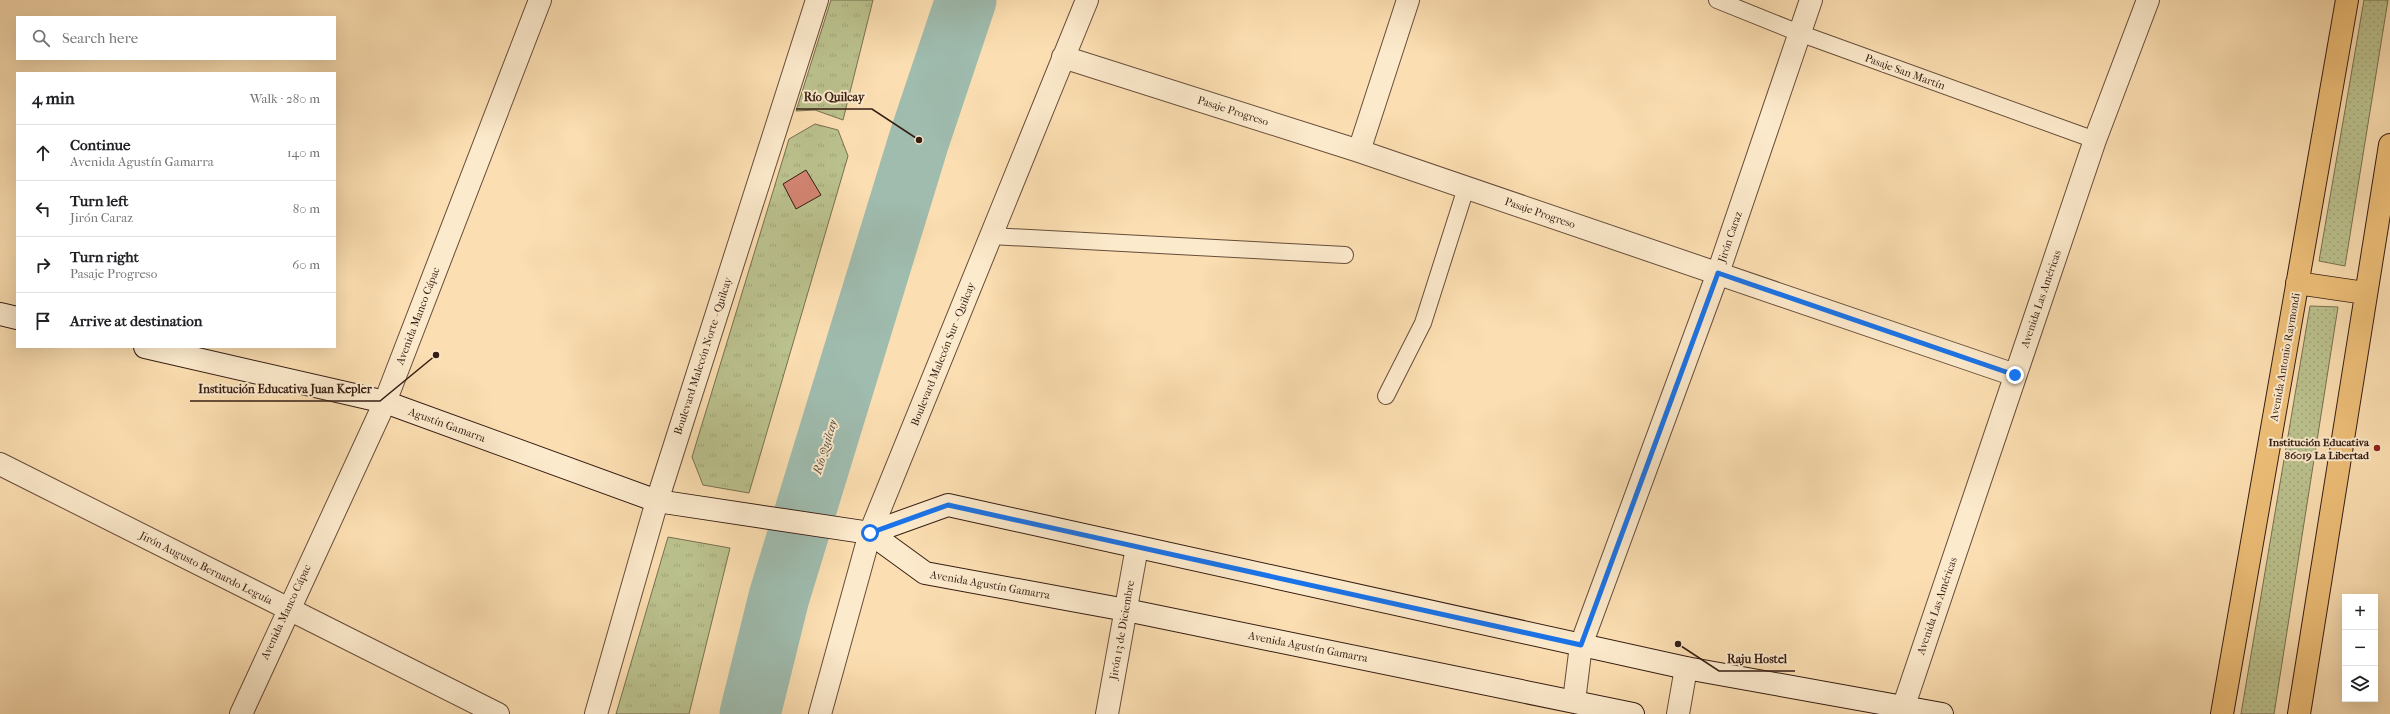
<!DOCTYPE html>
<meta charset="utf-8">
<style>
:root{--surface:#fff;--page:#f2f2f2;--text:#202124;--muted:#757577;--line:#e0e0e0}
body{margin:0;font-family:"IM FELL French Canon",serif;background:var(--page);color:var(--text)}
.controls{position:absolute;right:12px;bottom:12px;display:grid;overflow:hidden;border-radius:0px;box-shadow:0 4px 16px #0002}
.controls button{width:36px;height:36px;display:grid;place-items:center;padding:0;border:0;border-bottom:1px solid var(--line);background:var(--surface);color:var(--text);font:20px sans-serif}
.stop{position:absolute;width:12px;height:12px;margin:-9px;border:3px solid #1a73e8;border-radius:50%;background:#fff}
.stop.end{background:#1a73e8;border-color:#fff;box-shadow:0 1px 4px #0008}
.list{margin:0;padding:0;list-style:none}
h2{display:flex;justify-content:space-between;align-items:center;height:52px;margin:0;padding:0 16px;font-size:17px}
h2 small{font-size:13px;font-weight:400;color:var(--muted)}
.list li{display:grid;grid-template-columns:26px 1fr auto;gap:12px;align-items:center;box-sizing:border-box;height:56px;padding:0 16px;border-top:1px solid var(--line)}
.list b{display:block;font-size:15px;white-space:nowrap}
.list p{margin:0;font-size:13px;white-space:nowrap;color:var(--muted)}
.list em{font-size:13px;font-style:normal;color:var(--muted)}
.icon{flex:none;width:22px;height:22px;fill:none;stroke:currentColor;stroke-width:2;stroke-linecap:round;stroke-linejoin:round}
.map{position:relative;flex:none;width:2390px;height:714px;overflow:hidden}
.search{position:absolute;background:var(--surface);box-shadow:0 4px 16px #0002;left:16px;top:16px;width:320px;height:44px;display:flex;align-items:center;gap:10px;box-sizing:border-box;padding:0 14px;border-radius:0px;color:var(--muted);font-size:15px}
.panel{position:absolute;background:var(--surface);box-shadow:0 4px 16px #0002;left:16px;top:72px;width:320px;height:276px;border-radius:0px}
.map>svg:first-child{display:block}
.grass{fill:url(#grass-dots);stroke:#787050}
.park{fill:url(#park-tufts);stroke:#787050}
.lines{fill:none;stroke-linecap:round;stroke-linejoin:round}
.river{stroke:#9fbcaf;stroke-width:61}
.building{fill:#d38573;stroke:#361d13}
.lane-casing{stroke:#674d3a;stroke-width:18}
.street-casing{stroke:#674d3a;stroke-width:24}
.secondary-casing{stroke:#361d13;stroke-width:24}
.primary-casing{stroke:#361d13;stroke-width:24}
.lane{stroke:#fceacc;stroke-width:16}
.street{stroke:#fceacc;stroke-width:22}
.secondary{stroke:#fceacc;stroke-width:22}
.primary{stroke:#eebf78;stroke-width:22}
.route{stroke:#1a73e8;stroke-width:5}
.poi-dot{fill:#8f2418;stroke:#fceacc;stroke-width:1.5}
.labels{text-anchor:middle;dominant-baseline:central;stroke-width:4;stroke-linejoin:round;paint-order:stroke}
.street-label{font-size:11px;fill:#361d13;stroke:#fceacc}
.poi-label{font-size:11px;font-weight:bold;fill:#361d13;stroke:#fceacc;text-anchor:end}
.water-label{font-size:12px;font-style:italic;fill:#564d42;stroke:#fceacc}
.leader{fill:none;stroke:#361d13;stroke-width:1.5}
.callout-dot{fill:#361d13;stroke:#fceacc;stroke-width:1.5}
.callout-label{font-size:12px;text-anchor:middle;font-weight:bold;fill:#361d13;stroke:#fceacc;stroke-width:4;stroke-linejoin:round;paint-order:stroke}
</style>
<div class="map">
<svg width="2390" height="714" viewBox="0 0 2390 714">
<defs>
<pattern id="grass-dots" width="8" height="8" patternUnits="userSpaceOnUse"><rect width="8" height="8" fill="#bbc28e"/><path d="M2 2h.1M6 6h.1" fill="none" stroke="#a1a67a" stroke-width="1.8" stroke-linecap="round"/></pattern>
<pattern id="park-tufts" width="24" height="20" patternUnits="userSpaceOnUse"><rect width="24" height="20" fill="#bbc28e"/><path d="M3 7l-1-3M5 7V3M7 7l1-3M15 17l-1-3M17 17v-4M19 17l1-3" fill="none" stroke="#a1a67a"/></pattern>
</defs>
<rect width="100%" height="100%" fill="#fbdeb1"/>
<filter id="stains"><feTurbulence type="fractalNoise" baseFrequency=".005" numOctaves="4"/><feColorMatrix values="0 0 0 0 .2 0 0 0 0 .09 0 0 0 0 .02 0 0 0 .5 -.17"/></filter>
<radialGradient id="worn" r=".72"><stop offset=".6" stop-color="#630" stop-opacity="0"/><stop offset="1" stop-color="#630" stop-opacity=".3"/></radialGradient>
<path class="grass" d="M2364,0H2388L2345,266L2319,261Z
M2310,306L2338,307L2274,714H2241Z"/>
<path class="park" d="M831,0H873L843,120L815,110L796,111Z
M815,124L838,130L848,156L749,493L703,485L692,457L789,139Z
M668,537L730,548L689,714H616Z"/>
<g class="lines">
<path class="river" d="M750,714L779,597L919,140L966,0"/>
</g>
<path class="building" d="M806,170L821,195L796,209L783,184Z"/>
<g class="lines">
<g class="lane-casing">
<path id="lane" d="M1717,0L1799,33L2095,140
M991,236L1345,255
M1386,396L1423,323L1466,188"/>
</g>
<g class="street-casing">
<path id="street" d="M1063,57L1359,151L2015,375
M1359,151L1408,0
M0,464L498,714
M1574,701L1581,645L1718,273L1811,0
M241,714L385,402L540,0
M596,714L657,501L817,0
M820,714L870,533L1087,0
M1107,714L1137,547
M1678,714L1686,668
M1901,714L2095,140L2148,0"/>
</g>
<g class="secondary-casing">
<path id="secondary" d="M0,314L17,318
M145,347L385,402L657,501L870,533L948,505L1686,668L1942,714
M870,533L925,573L1126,610L1633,714"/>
</g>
<g class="primary-casing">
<path id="primary" d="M2297,283L2365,293
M2222,714L2347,0
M2299,714L2390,145"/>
</g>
<use href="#lane" class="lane"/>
<use href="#street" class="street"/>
<use href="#secondary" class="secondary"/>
<use href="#primary" class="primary"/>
</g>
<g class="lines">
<path class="route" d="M870,533L948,505L1581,645L1718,273L2015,375"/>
</g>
<circle class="poi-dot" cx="2377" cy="448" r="4"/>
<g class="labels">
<g class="street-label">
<text transform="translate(1905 72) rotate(20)">Pasaje San Martín</text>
<text transform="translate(1233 111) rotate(18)">Pasaje Progreso</text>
<text transform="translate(1540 213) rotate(19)">Pasaje Progreso</text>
<text transform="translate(1730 237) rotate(-71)">Jirón Caraz</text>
<text transform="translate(2041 299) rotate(-71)">Avenida Las Américas</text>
<text transform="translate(418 316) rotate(-69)">Avenida Manco Cápac</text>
<text transform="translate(943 354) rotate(-68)">Boulevard Malecón Sur - Quilcay</text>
<text transform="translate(703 356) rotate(-72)">Boulevard Malecón Norte - Quilcay</text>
<text transform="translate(2285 357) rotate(-80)">Avenida Antonio Raymondi</text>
<text transform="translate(447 425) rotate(20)">Agustín Gamarra</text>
<text transform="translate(206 568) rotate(27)">Jirón Augusto Bernardo Leguía</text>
<text transform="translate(990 585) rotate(10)">Avenida Agustín Gamarra</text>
<text transform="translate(1937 606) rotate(-71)">Avenida Las Américas</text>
<text transform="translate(286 612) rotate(-65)">Avenida Manco Cápac</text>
<text transform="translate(1122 630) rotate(-80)">Jirón 13 de Diciembre</text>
<text transform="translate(1308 647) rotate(11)">Avenida Agustín Gamarra</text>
</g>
<g class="poi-label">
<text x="2369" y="442">Institución Educativa<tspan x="2369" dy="13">86019 La Libertad</tspan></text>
</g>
<g class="water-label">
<text transform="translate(825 447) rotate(-73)">Río Quilcay</text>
</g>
</g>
<path class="leader" d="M919 140L872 109H796M436 355L380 401H190M1678 644L1719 671H1795"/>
<g class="callout-dot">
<circle cx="919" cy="140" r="4"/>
<circle cx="436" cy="355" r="4"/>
<circle cx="1678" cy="644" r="4"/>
</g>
<g class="callout-label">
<text x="834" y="101">Río Quilcay</text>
<text x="285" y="393">Institución Educativa Juan Kepler</text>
<text x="1757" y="663">Raju Hostel</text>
</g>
<rect width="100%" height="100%" filter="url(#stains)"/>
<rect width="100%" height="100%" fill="url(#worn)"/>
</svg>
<div class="controls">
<button>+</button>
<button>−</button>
<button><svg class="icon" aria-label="layers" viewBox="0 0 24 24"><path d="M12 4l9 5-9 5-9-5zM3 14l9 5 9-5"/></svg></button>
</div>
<div class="stop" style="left:870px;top:533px"></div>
<div class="stop end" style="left:2015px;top:375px"></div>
<div class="search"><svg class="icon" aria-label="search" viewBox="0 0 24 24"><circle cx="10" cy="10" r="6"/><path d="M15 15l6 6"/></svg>Search here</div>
<section class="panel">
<h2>4 min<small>Walk · 280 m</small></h2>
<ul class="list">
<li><svg class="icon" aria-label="ahead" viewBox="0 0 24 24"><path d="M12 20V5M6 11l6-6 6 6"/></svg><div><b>Continue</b><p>Avenida Agustín Gamarra</p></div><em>140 m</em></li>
<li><svg class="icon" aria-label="left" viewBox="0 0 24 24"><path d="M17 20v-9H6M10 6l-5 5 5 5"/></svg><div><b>Turn left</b><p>Jirón Caraz</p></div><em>80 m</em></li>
<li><svg class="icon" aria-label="right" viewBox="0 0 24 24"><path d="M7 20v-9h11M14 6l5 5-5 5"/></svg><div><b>Turn right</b><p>Pasaje Progreso</p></div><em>60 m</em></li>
<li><svg class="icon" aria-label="arrive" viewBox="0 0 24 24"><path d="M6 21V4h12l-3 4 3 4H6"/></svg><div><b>Arrive at destination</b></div></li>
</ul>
</section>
</div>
